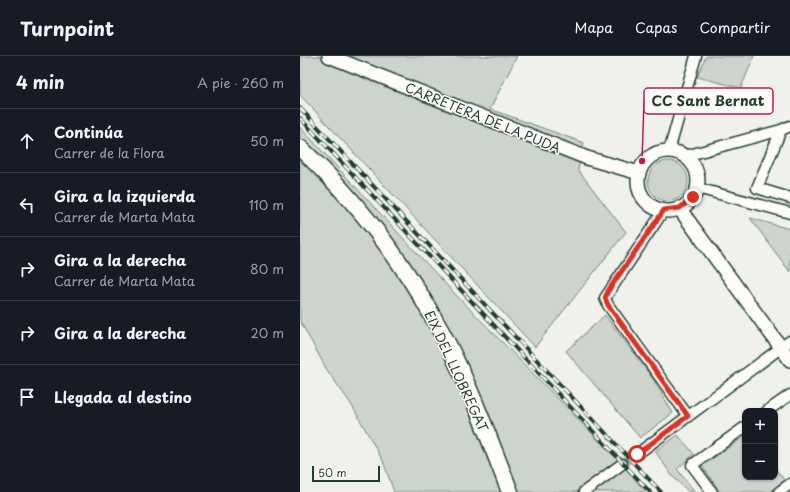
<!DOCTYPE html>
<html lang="es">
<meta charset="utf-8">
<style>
:root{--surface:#171b24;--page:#20242c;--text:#f1f3f6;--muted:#9ea1a6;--line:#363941}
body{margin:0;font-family:"Playpen Sans",sans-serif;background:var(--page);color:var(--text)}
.controls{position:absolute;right:12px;bottom:12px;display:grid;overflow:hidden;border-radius:8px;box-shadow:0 1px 3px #0004}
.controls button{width:36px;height:36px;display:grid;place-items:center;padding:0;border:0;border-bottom:1px solid var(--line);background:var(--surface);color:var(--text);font:20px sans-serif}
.scale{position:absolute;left:12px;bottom:10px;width:68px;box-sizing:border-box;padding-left:4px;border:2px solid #1f3d34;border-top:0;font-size:11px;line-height:14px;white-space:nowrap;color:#1f3d34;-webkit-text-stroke:3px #fdfcf7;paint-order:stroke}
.stop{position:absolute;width:12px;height:12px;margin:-9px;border:3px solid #d93025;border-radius:50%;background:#fff}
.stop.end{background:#d93025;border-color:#fff;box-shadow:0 1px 4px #0008}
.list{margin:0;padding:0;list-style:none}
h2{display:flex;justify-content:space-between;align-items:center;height:52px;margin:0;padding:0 16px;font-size:17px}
h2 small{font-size:13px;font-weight:400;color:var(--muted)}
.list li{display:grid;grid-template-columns:26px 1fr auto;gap:12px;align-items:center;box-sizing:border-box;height:64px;padding:0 16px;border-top:1px solid var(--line)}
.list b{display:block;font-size:15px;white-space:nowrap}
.list p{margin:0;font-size:13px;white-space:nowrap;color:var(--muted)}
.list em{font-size:13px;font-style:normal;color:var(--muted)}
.icon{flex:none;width:22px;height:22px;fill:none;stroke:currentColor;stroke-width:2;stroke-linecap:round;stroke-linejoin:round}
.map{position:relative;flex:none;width:490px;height:436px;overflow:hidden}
header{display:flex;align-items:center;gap:24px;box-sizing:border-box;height:56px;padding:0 20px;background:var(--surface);border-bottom:1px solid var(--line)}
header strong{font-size:19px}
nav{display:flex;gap:22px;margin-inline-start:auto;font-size:14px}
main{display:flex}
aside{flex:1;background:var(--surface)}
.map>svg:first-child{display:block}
.green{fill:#cdd3cd;stroke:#768880}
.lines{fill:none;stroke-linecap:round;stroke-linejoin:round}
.minor-tunnel{stroke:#c6cdc6;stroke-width:10;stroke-dasharray:10 5;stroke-linecap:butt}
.minor-casing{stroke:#1f3d34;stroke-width:13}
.tertiary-casing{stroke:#1f3d34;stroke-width:16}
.primary-casing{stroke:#1f3d34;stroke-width:19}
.minor{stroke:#fdfcf7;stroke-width:10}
.tertiary{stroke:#fdfcf7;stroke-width:13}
.primary{stroke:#fdfcf7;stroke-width:16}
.rail-casing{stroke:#1f3d34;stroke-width:4}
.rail{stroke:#fdfcf7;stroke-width:2.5;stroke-dasharray:8;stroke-linecap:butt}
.route{stroke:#d93025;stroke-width:5}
.labels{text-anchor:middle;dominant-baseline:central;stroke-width:3;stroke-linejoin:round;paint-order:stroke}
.street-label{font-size:13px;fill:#1f3d34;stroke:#fdfcf7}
.leader{fill:none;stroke:#c2185b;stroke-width:1.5}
.callout-dot{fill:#c2185b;stroke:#fdfcf7;stroke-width:1.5}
.callout{fill:#fdfcf7;stroke:#c2185b;stroke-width:1.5}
.callout-label{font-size:14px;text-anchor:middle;font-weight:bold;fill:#1f3d34}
</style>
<header>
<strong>Turnpoint</strong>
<nav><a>Mapa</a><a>Capas</a><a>Compartir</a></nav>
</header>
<main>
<aside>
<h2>4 min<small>A pie · 260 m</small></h2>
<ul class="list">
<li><svg class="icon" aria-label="ahead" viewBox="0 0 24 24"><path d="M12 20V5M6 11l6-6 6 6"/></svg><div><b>Continúa</b><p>Carrer de la Flora</p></div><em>50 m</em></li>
<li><svg class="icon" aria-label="left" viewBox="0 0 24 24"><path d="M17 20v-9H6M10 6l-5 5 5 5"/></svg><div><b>Gira a la izquierda</b><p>Carrer de Marta Mata</p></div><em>110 m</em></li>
<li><svg class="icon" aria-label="right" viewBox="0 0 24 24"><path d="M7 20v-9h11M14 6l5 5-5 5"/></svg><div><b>Gira a la derecha</b><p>Carrer de Marta Mata</p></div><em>80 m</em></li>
<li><svg class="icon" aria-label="right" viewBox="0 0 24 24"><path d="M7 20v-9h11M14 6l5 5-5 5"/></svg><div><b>Gira a la derecha</b></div><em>20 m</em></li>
<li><svg class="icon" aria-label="arrive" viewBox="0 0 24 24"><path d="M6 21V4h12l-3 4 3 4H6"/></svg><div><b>Llegada al destino</b></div></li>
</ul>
</aside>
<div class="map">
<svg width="490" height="436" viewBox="0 0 490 436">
<rect width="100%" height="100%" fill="#f0f1eb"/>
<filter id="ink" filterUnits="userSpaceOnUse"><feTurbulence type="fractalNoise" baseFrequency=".025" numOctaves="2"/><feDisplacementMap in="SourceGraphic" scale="8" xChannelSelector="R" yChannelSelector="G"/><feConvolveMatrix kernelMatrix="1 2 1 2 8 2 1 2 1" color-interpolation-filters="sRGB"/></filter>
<g filter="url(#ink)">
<path class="green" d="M0,0H217L190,53L284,87L278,114L326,176L235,291L0,39Z
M406,0H454L441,32L397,21Z
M0,71L155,238L317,403L346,436H94L83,405L51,348L27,314L0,265Z
M348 125a20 20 0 1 1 40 0a20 20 0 1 1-40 0Z
M450,162L490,173V216Z
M305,259L353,323L373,357L340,382L266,295Z
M378,379L394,398L377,413L395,436H389L373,421L355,395Z
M445,380V421H475V412L485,425L470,436H420L402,410Z"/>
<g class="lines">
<path class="minor-tunnel" d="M322,408L337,398"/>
<g class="minor-casing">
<path id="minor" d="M481,74L457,132L490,142
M369,95L396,0
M385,100L481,74L490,70
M397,132L490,157
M364,154L305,242L308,249L388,360
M467,355L490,339
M337,398L490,285
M284,436L322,408
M412,436L392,409L445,371
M479,436L490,428"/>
</g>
<g class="tertiary-casing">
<path id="tertiary" d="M29,0L287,102L339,117
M338 125a30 30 0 1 1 60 0a30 30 0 1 1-60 0Z
M379,152L490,304"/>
</g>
<g class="primary-casing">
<path id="primary" d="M0,92C52,140 98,198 133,261C165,316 187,377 210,436"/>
</g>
<use href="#minor" class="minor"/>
<use href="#tertiary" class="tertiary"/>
<use href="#primary" class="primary"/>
<g class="rail-casing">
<path id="rail" d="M0,52L361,436
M0,62L350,436"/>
</g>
<use href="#rail" class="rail"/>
</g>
</g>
<g class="lines" filter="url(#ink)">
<path class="route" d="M337,398L388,360L308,249L305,242L308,235L364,154L380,152L393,141"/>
</g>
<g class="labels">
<g class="street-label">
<text transform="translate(183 61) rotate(22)">CARRETERA DE LA PUDA</text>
<text transform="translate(157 315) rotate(65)">EIX DEL LLOBREGAT</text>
</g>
</g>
<path class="leader" d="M342 105L344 45"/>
<circle class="callout-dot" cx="342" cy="105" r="4"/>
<rect class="callout" x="344" y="32" width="129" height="26" rx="4"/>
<g class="callout-label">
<text x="408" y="50">CC Sant Bernat</text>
</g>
</svg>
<div class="controls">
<button>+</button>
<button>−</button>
</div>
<div class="scale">50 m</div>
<div class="stop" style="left:337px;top:398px"></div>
<div class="stop end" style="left:393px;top:141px"></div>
</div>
</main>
